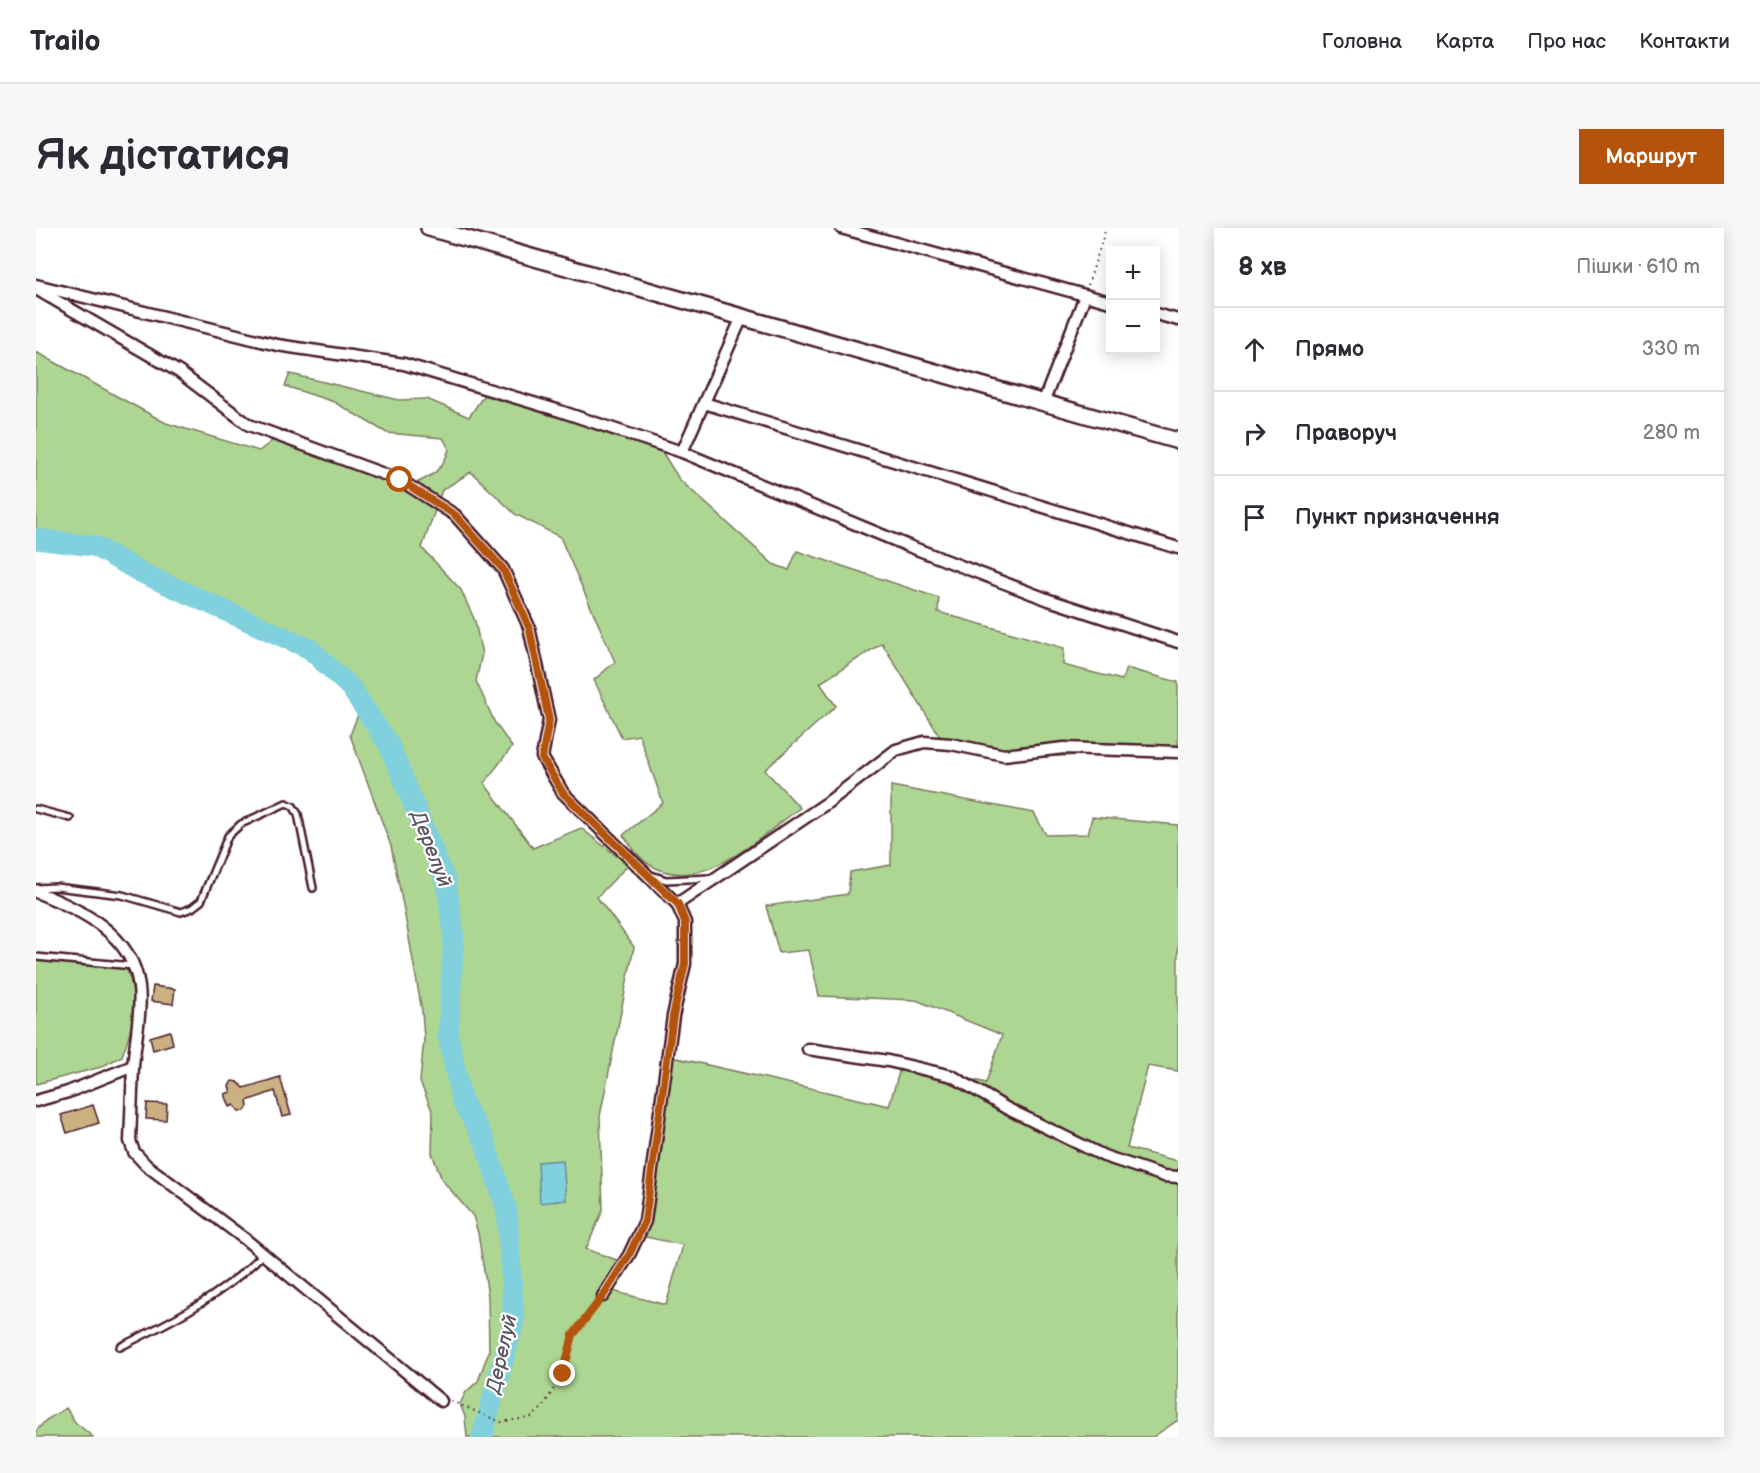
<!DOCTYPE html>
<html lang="uk">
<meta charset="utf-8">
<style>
:root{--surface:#fff;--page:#f7f7f7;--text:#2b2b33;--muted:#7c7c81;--line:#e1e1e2;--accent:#b45309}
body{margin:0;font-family:"Balsamiq Sans",sans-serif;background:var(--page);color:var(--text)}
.controls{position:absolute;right:18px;top:18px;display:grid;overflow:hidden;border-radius:0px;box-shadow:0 3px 15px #0003}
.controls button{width:54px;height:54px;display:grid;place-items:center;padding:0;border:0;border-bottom:2px solid var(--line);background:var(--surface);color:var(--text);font:30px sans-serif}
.stop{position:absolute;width:18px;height:18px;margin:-14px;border:4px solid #b45309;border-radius:50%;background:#fff}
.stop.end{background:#b45309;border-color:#fff;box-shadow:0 2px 6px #0008}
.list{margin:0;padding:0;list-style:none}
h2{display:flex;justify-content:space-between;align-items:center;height:78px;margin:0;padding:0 24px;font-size:26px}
h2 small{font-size:20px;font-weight:400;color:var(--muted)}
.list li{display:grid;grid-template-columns:39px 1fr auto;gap:18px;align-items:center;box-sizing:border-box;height:84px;padding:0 24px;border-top:2px solid var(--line)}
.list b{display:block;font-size:22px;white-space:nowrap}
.list em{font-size:20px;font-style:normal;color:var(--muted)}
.icon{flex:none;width:33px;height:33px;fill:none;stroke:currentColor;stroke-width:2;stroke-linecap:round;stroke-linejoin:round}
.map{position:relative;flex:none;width:1142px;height:1209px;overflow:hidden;border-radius:0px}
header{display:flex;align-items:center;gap:36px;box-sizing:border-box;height:84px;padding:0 30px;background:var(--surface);border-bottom:2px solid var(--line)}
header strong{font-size:28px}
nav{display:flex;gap:33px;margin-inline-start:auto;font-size:21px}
.intro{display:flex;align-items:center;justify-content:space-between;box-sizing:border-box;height:144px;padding:0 36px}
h1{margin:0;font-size:42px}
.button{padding:15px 27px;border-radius:0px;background:var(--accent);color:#fff;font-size:21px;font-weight:700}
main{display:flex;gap:36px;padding:0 36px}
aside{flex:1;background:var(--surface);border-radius:0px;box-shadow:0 3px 15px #0003}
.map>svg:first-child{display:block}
.green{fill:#add693;stroke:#7c7a5f;stroke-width:1.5}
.water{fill:#80d0dd;stroke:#6a8996;stroke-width:1.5}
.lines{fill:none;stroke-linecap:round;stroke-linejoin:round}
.river{stroke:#80d0dd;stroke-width:21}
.building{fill:#cbb182;stroke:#4a1f2b;stroke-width:1.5}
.service-casing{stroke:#4a1f2b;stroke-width:10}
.minor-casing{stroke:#4a1f2b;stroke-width:15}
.secondary-casing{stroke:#4a1f2b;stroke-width:20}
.path{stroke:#4a1f2b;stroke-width:2;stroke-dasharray:1.5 4.5;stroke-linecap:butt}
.service{stroke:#fff;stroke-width:5}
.minor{stroke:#fff;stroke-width:10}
.secondary{stroke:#fff;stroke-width:15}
.route{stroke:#b45309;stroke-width:8}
.labels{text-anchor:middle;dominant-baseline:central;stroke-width:4.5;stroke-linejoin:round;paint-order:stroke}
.water-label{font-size:20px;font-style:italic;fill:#5a5460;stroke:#fff}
</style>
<header>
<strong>Trailo</strong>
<nav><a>Головна</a><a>Карта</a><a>Про нас</a><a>Контакти</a></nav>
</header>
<div class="intro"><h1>Як дістатися</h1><a class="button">Маршрут</a></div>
<main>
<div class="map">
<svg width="1142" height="1209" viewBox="0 0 1142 1209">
<rect width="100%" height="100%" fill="#fff"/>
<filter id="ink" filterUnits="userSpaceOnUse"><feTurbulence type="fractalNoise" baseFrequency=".0167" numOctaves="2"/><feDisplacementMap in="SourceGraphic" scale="12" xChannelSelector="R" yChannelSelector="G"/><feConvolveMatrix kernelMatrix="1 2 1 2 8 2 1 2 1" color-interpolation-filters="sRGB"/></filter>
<g filter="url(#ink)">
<path class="green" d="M0,124L130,195L223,223L240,210L306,237L344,246L369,260C391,250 406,246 413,221L407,210L351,205L298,174L249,158L254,146L363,172L391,171L433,189L448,167L471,170L625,222L643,251L737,336L753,342L761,323L903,370L902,384L1028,420L1027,437L1086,452L1090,440L1142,454V526L1089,525L964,531L911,520L846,415L784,455L800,478L729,542L764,580C726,607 667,667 616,638C604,632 595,617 587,607L627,575L603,507L586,510L558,452L579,434L524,309L479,286L435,244L406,262L386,320L425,362L439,393L446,426L440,453L459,495L476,519L448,555L497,620L545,600L592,637L561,669L598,719L564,888L567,982L550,1021L592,1036L577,1063L630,1077L647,1017L596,1006L605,987L627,827L853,878L866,834L950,855L966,807L880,772L783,768L773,722L743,725L730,678L812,666L814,644L855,637V558L998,585L1010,607L1052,606L1056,589L1142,597V843L1112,838L1091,920L1142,933V1192L1117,1209H431L429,1189L424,1176L430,1164L442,1153L453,1123L452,1068L442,1005L437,988L406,952L396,925L397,885L384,854L388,810L386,783L368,682L355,618L314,507L323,484L324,469L283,420L69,318L41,310L0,308Z
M0,730L90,740C105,776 98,793 86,828L65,839L0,856Z
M30,1180L39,1194L57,1209H0V1203L10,1192Z"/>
<path class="water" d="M527,932L530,972L504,975L502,934Z"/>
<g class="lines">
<path class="river" d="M0,311L58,318L106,345L274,421L315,460L353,517L410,654L418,708L412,808L426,873L449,914L471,983L478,1093L446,1209"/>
</g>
<path class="building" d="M117,758L139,761L137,776L115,773Z
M134,803L137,816L117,822L114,809Z
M244,849L255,887L246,889L239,863L211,873L212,878L209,883H203L198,877L194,879L189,866L195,864L193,858L196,853L202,854L208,860Z
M111,875L131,876L130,892L110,891Z
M57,877L63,895L31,905L25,887Z"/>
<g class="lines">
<g class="service-casing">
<path id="service" d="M0,581L34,590
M615,647L630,652L674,650
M0,660L20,659L86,667L145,684L156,680L165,673L192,608L205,596L250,575L257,578L262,586L277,660
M0,729L97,738
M84,1119C136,1093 186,1068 227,1026"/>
</g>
<g class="minor-casing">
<path id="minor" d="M805,0L1074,74
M0,57L241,117L368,136L524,183L646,224L870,317L1013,372L1142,414
M0,61L143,144L213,197L364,252L419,287L467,341L493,399L513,492L506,529L527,565L641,676L649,694V736L637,788L609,993L593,1027L567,1068
M1120,86L1142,92
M668,175L1142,320
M1007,175L1049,68
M646,224L706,89
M0,664C44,681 97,706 103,759C106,782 99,815 97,838L32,864L0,873
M641,676L791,575L860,522L888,514L915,516L968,527L1028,520L1142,524
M772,821L852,833L916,848L970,880L1068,928L1128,948L1142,949
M97,838L94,913L98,924L110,937L209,1011L405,1173"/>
</g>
<g class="secondary-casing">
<path id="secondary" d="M393,0L1142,213"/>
</g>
<path class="path" d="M1052,57L1070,0
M415,1173L465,1194L496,1189L506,1180L527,1146L537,1107L562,1075"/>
<use href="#service" class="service"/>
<use href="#minor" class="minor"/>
<use href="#secondary" class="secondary"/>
</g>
</g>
<g class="lines" filter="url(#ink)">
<path class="route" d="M364,252L419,287L467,341L493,399L507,463L513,492L506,530L527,565L642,676L649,694V736L637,788L609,993L593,1027L567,1068L537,1107L527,1146"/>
</g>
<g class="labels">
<g class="water-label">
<text transform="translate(395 621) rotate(69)">Дерелуй</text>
<text transform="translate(466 1126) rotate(-77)">Дерелуй</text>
</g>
</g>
</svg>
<div class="controls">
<button>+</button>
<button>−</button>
</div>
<div class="stop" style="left:364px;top:252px"></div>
<div class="stop end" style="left:527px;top:1146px"></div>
</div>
<aside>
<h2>8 хв<small>Пішки · 610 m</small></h2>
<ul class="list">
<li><svg class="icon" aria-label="ahead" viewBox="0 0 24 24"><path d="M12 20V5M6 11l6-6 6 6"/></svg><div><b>Прямо</b></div><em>330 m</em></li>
<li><svg class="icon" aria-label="right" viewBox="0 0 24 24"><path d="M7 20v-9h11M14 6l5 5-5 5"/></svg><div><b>Праворуч</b></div><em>280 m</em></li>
<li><svg class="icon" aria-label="arrive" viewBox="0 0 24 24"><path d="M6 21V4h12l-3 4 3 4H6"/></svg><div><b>Пункт призначення</b></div></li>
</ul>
</aside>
</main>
